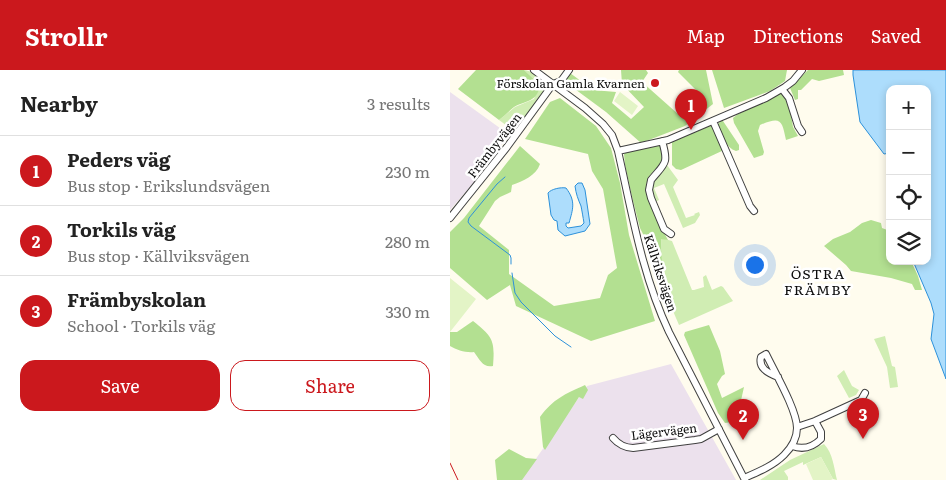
<!DOCTYPE html>
<meta charset="utf-8">
<style>
:root{--surface:#fff;--page:#f6f6f6;--text:#222;--muted:#767676;--line:#e0e0e0;--accent:#cb181d}
body{margin:0;font-family:Literata,serif;background:var(--page);color:var(--text)}
.controls{position:absolute;right:15px;top:15px;display:grid;overflow:hidden;border-radius:10px;box-shadow:0 2px 8px #0003}
.controls button{width:45px;height:45px;display:grid;place-items:center;padding:0;border:0;border-bottom:1px solid var(--line);background:var(--surface);color:var(--text);font:25px sans-serif}
.you{position:absolute;left:304px;top:194px;width:18px;height:18px;margin:-12px;border:4px solid #fff;border-radius:50%;background:#1a73e8;box-shadow:0 0 0 8px #1a73e833}
.badge{display:grid;place-items:center;width:32px;height:32px;border-radius:50%;background:var(--accent);color:#fff;font-size:16px;font-weight:700}
.pin{position:absolute;translate:-50% -41px;filter:drop-shadow(0 1px 2px #0008)}
.pin::after{content:'';position:absolute;top:26px;width:18px;height:15px;background:inherit;clip-path:polygon(0 0,100% 0,50% 100%)}
.list{margin:0;padding:0;list-style:none}
h2{display:flex;justify-content:space-between;align-items:center;height:65px;margin:0;padding:0 20px;font-size:21px}
h2 small{font-size:16px;font-weight:400;color:var(--muted)}
.list li{display:grid;grid-template-columns:32px 1fr auto;gap:15px;align-items:center;box-sizing:border-box;height:70px;padding:0 20px;border-top:1px solid var(--line)}
.list b{display:block;font-size:19px;white-space:nowrap}
.list p{margin:0;font-size:16px;white-space:nowrap;color:var(--muted)}
.list em{font-size:16px;font-style:normal;color:var(--muted)}
.actions{display:flex;gap:10px;padding:15px 20px}
.actions a{flex:1;padding:11px 0;border:1px solid var(--accent);border-radius:15px;text-align:center;font-size:18px;color:var(--accent)}
.actions .main{background:var(--accent);color:#fff}
.icon{flex:none;width:28px;height:28px;fill:none;stroke:currentColor;stroke-width:2;stroke-linecap:round;stroke-linejoin:round}
.map{position:relative;flex:none;width:496px;height:410px;overflow:hidden}
header{display:flex;align-items:center;gap:30px;box-sizing:border-box;height:70px;padding:0 25px;background:var(--accent);color:#fff}
header strong{font-size:24px}
nav{display:flex;gap:28px;margin-inline-start:auto;font-size:18px}
main{display:flex}
aside{flex:1;background:var(--surface)}
.map>svg:first-child{display:block}
.industrial{fill:#ece1ed}
.green{fill:#d0edb3}
.forest{fill:#b3e091}
.pitch{fill:#e3f4c6}
.water{fill:#adddfc;stroke:#2d91da}
.lines{fill:none;stroke-linecap:round;stroke-linejoin:round}
.stream{stroke:#2d91da;stroke-width:1}
.minor-casing{stroke:#404040;stroke-width:8}
.minor{stroke:#fff;stroke-width:6}
.rail{stroke:#cb181d;stroke-width:1}
.poi-dot{fill:#cb181d;stroke:#fff;stroke-width:2}
.labels{text-anchor:middle;dominant-baseline:central;stroke-width:5;stroke-linejoin:round;paint-order:stroke}
.poi-label{font-size:12px;fill:#0d0d0d;stroke:#fff;text-anchor:end}
.street-label{font-size:12px;fill:#0d0d0d;stroke:#fff}
.neighbourhood-label{font-size:14px;letter-spacing:1px;fill:#0d0d0d;stroke:#fff}
</style>
<header>
<strong>Strollr</strong>
<nav><a>Map</a><a>Directions</a><a>Saved</a></nav>
</header>
<main>
<aside>
<h2>Nearby<small>3 results</small></h2>
<ul class="list">
<li><span class="badge">1</span><div><b>Peders väg</b><p>Bus stop · Erikslundsvägen</p></div><em>230 m</em></li>
<li><span class="badge">2</span><div><b>Torkils väg</b><p>Bus stop · Källviksvägen</p></div><em>280 m</em></li>
<li><span class="badge">3</span><div><b>Främbyskolan</b><p>School · Torkils väg</p></div><em>330 m</em></li>
</ul>
<div class="actions"><a class="main">Save</a><a>Share</a></div>
</aside>
<div class="map">
<svg width="496" height="410" viewBox="0 0 496 410">
<rect width="100%" height="100%" fill="#fffcee"/>
<path class="industrial" d="M0,22L54,61L52,74L26,110L0,140Z
M221,294L286,410H71L137,316Z"/>
<path class="green" d="M74,0C84,1 97,10 95,21L68,58H60L49,50L65,37L84,29L89,14Z
M217,95L228,110L223,117L236,148L245,145L244,144L249,142L250,145L245,153L233,158L214,114L204,118L209,130L205,132C197,113 206,109 217,95Z
M211,168L222,171L242,220H244L254,217L253,207L256,205L262,220L271,216L273,217L283,231L229,255L211,213L210,211L213,210L215,204L212,191Z
M435,266L442,296L445,297L448,317L440,318L437,297L424,269Z
M394,300L402,316L409,320L406,325L399,328L387,306Z
M374,374C383,383 384,398 387,410L383,409L371,387L353,395V392L334,401L338,407V410H310L340,390Z"/>
<path class="forest" d="M26,0H74L89,14L90,16C86,33 76,30 64,37C59,41 54,46 49,50L8,19Z
M171,0H196L198,3L192,12L228,44L248,22L228,2L229,0H256L263,34L235,56L191,73L156,42L114,11L120,3L143,20L166,22L162,33L181,49L194,37L172,14Z
M262,0H337L335,11L320,21L274,38Z
M358,0H393L394,5L369,11L362,9L351,20H348V29L345,30L340,18Z
M332,22L339,32L343,57L348,66L336,70C332,50 331,46 310,55L308,61L314,82L313,85L304,88L284,53L283,48L288,44Z
M110,28L146,56L161,78L170,113L179,165L205,251L141,271L66,236L60,215L37,230L0,198V162L14,148L70,76L90,94C86,106 73,111 62,115L61,122L50,127L45,131L29,156L59,180V204L104,236L150,228L158,205L167,198L153,119L142,101L138,84L75,69L100,32Z
M272,50L273,51L289,75V80L286,81C276,78 273,66 268,57V54Z
M262,55L274,80L231,100L226,99L222,95V72Z
M212,74C217,103 203,93 197,112C193,124 212,158 218,170L211,169L212,191L215,209L210,211L207,205L198,174L190,158L183,131L175,95L174,84L178,80Z
M421,150L431,153L432,158L440,161V191H461L468,206L472,220H465L462,214L441,208L401,201L396,195L374,176L383,169L400,162L412,153Z
M23,251C43,267 45,270 43,296C33,298 30,290 24,282C16,283 7,280 0,276V262H7Z
M259,255L270,281L275,304L272,306L267,314L272,328L294,317L290,335L282,345V352L275,353L268,343L234,265L235,262Z
M135,315L138,320L133,329L129,327L95,380L93,377L90,347C103,329 115,324 135,315Z
M59,379L76,388L87,389L72,410H47L45,390Z"/>
<path class="pitch" d="M170,22L188,36L182,45L164,31Z
M0,208L26,229L0,262Z
M371,387L383,409L381,410H363L356,394Z"/>
<path class="water" d="M403,0H496V309L481,269L484,244L481,233L463,191H477V19H440V83L434,84L410,52L403,5Z
M128,113H132L135,120L140,154L135,161L115,166L108,160L107,151L104,150L101,145L98,123C101,119 111,117 116,118C126,131 123,139 119,153H116V156L118,158L131,156L134,153C133,147 132,141 131,136C128,129 126,124 125,116Z"/>
<g class="lines">
<path class="stream" d="M55,107L47,114L19,148L18,152L21,156L60,185L61,188V194
M62,203L65,223L71,232L105,266L121,277"/>
<g class="minor-casing">
<path id="minor" d="M84,0L135,38L153,54L162,65L168,81C182,143 192,205 219,262L295,410
M332,19L339,28L348,56L352,62
M263,51L300,136L304,141
M212,71C219,94 215,93 201,110L199,120L201,128L214,159L221,164
M168,81L218,70L316,28L335,17L343,11L352,0
M0,148L57,77L103,14L111,11L119,0
M347,357L365,351L411,330L415,323
M163,368C168,374 176,378 183,378L245,370L251,369L269,359
M342,376C353,380 363,377 371,369V362L365,351
M294,408C308,402 323,396 334,385C341,378 347,369 347,358C347,340 324,301 316,284L311,287C308,298 318,303 328,307"/>
</g>
<use href="#minor" class="minor"/>
<path class="rail" d="M0,393L8,410"/>
</g>
<circle class="poi-dot" cx="205" cy="13" r="5"/>
<g class="labels">
<g class="poi-label">
<text x="195" y="13">Förskolan Gamla Kvarnen</text>
</g>
<g class="street-label">
<text transform="translate(44 75) rotate(-52)">Främbyvägen</text>
<text transform="translate(211 203) rotate(72)">Källviksvägen</text>
<text transform="translate(214 361) rotate(-7)">Lägervägen</text>
</g>
<g class="neighbourhood-label">
<text x="368" y="203">ÖSTRA<tspan x="368" dy="16">FRÄMBY</tspan></text>
</g>
</g>
</svg>
<div class="controls">
<button>+</button>
<button>−</button>
<button><svg class="icon" aria-label="locate" viewBox="0 0 24 24"><circle cx="12" cy="12" r="6"/><path d="M12 2v4M12 18v4M2 12h4M18 12h4"/></svg></button>
<button><svg class="icon" aria-label="layers" viewBox="0 0 24 24"><path d="M12 4l9 5-9 5-9-5zM3 14l9 5 9-5"/></svg></button>
</div>
<div class="you"></div>
<div class="pin badge" style="left:241px;top:60px">1</div>
<div class="pin badge" style="left:293px;top:370px">2</div>
<div class="pin badge" style="left:413px;top:369px">3</div>
</div>
</main>
